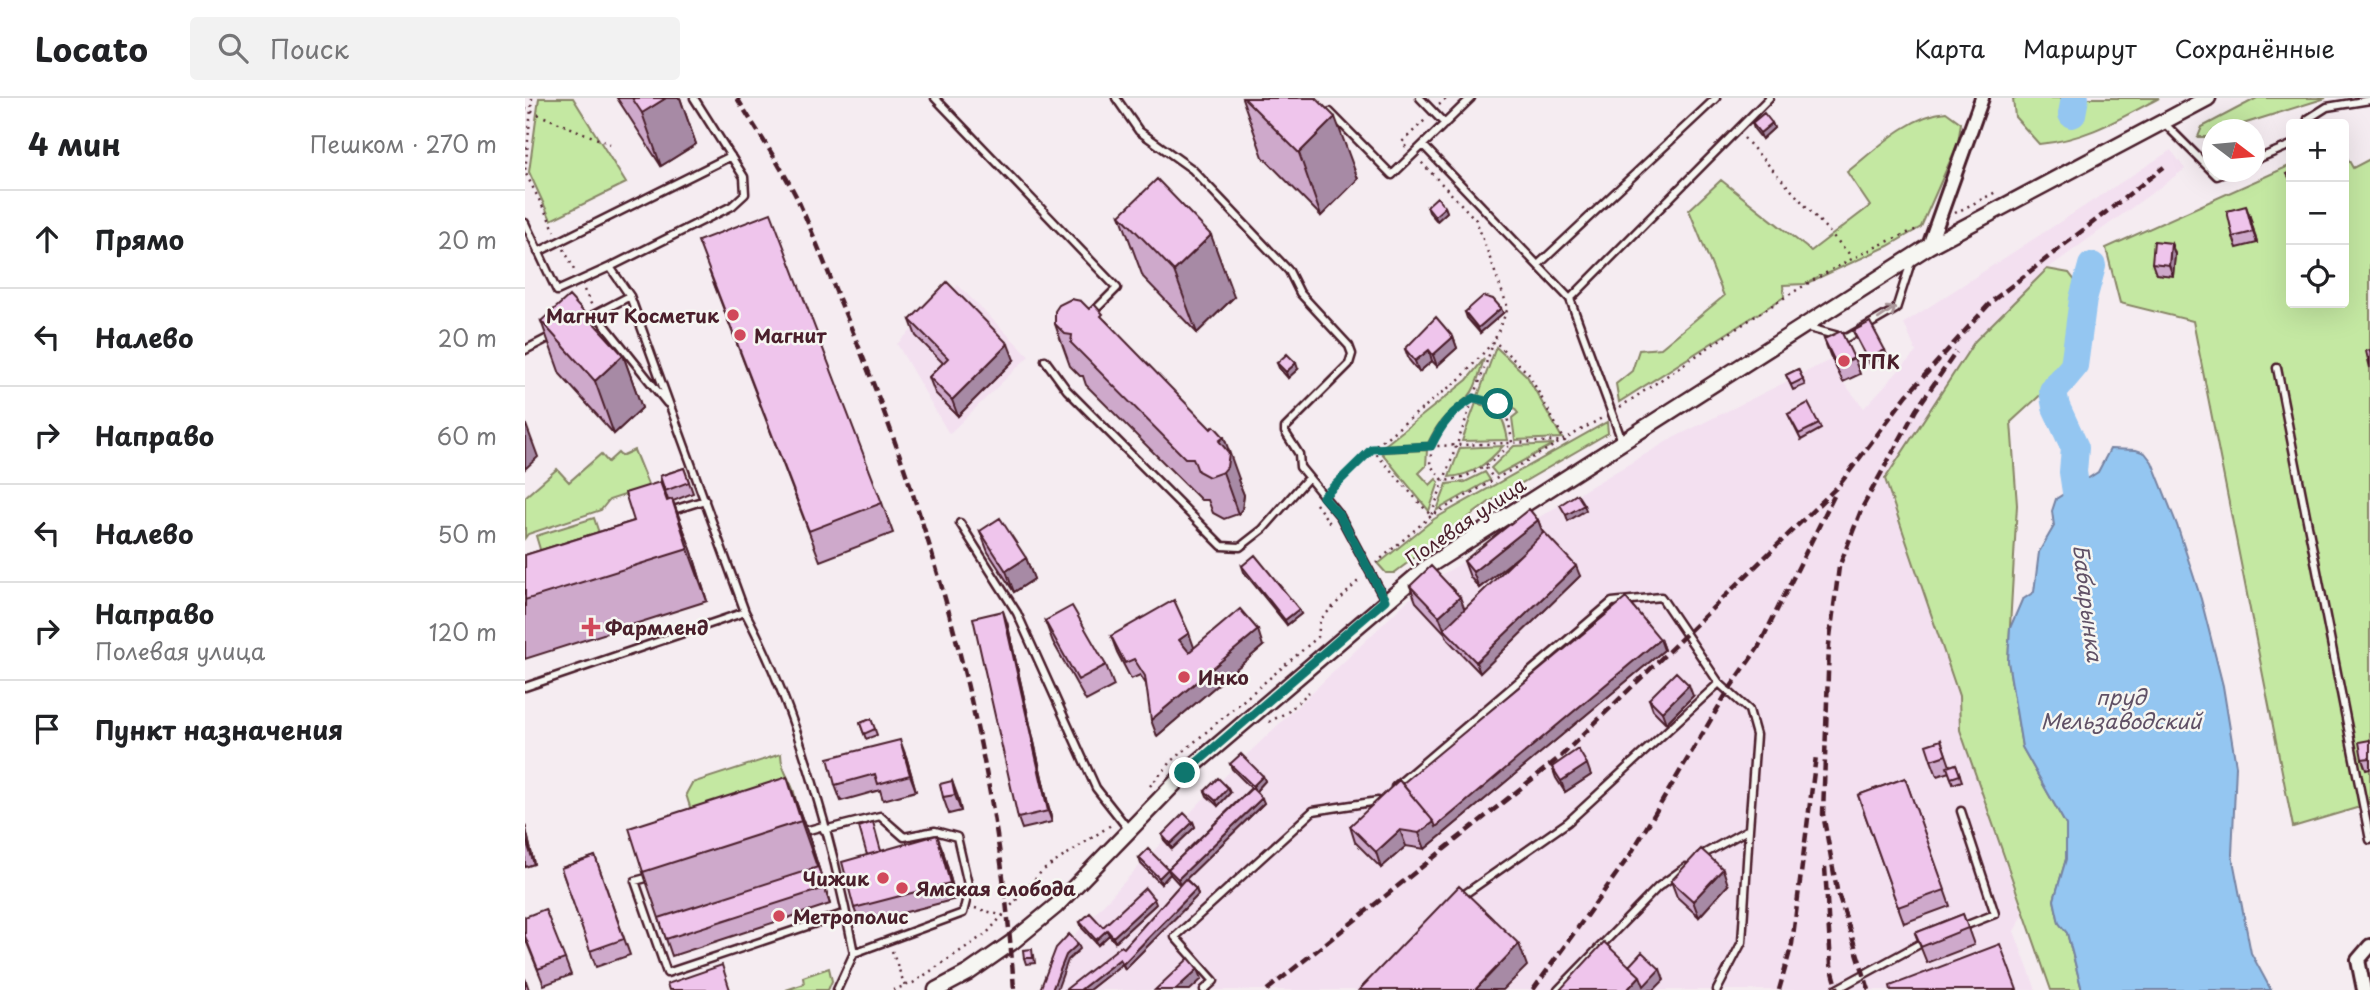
<!DOCTYPE html>
<html lang="ru">
<meta charset="utf-8">
<style>
:root{--surface:#fff;--page:#f2f2f2;--text:#202124;--muted:#757577;--line:#e0e0e0}
body{margin:0;font-family:"Playpen Sans",sans-serif;background:var(--page);color:var(--text)}
.controls{position:absolute;right:21px;top:21px;display:grid;overflow:hidden;border-radius:7px;box-shadow:0 7px 28px #0002}
.controls button{width:63px;height:63px;display:grid;place-items:center;padding:0;border:0;border-bottom:2px solid var(--line);background:var(--surface);color:var(--text);font:35px sans-serif}
.compass{position:absolute;left:1677px;top:21px;width:63px;height:63px;border-radius:50%;background:var(--surface);box-shadow:0 7px 28px #0002;rotate:106deg}
.stop{position:absolute;width:21px;height:21px;margin:-16px;border:5px solid #0f766e;border-radius:50%;background:#fff}
.stop.end{background:#0f766e;border-color:#fff;box-shadow:0 2px 7px #0008}
.list{margin:0;padding:0;list-style:none}
h2{display:flex;justify-content:space-between;align-items:center;height:91px;margin:0;padding:0 28px;font-size:30px}
h2 small{font-size:23px;font-weight:400;color:var(--muted)}
.list li{display:grid;grid-template-columns:46px 1fr auto;gap:21px;align-items:center;box-sizing:border-box;height:98px;padding:0 28px;border-top:2px solid var(--line)}
.list b{display:block;font-size:26px;white-space:nowrap}
.list p{margin:0;font-size:23px;white-space:nowrap;color:var(--muted)}
.list em{font-size:23px;font-style:normal;color:var(--muted)}
.icon{flex:none;width:38px;height:38px;fill:none;stroke:currentColor;stroke-width:2;stroke-linecap:round;stroke-linejoin:round}
.map{position:relative;flex:none;width:1845px;height:892px;overflow:hidden}
header{display:flex;align-items:center;gap:42px;box-sizing:border-box;height:98px;padding:0 35px;background:var(--surface);border-bottom:2px solid var(--line)}
header strong{font-size:33px}
nav{display:flex;gap:38px;margin-inline-start:auto;font-size:24px}
.search{width:490px;height:63px;background:var(--page);display:flex;align-items:center;gap:18px;box-sizing:border-box;padding:0 24px;border-radius:7px;color:var(--muted);font-size:26px}
main{display:flex}
aside{flex:1;background:var(--surface)}
.map>svg:first-child{display:block}
.built{fill:#f3e0f0}
.green{fill:#c4e8a2;stroke:#878466;stroke-width:2}
.water{fill:#94c6f1;stroke:#7683a2;stroke-width:2}
.lines{fill:none;stroke-linecap:round;stroke-linejoin:round}
.river{stroke:#94c6f1;stroke-width:28}
.service-casing{stroke:#4a1f2b;stroke-width:11}
.minor-casing{stroke:#4a1f2b;stroke-width:18}
.tertiary-casing{stroke:#4a1f2b;stroke-width:19}
.path{stroke:#4a1f2b;stroke-width:2.5;stroke-dasharray:2 5;stroke-linecap:butt}
.service{stroke:#f6f6f2;stroke-width:6}
.minor{stroke:#f6f6f2;stroke-width:12}
.tertiary{stroke:#f6f6f2;stroke-width:14}
.rail{stroke:#4a1f2b;stroke-width:4.5;stroke-dasharray:10 5;stroke-linecap:butt}
.wall{fill:#cea9cb;stroke:#4a1f2b;stroke-width:2}
.shaded-wall{fill:#a78aa5;stroke:#4a1f2b;stroke-width:2}
.building{fill:#efc5ec;stroke:#4a1f2b;stroke-width:2}
.oneway{stroke:#a99598}
.route{stroke:#0f766e;stroke-width:9}
.poi-dot{fill:#d1495b;stroke:#f6f6f2;stroke-width:2.5}
.labels{text-anchor:middle;dominant-baseline:central;stroke-width:5;stroke-linejoin:round;paint-order:stroke}
.poi-label{font-size:19px;font-weight:bold;fill:#4a1f2b;stroke:#f6f6f2;text-anchor:start}
.street-label{font-size:19px;fill:#4a1f2b;stroke:#f6f6f2}
.water-label{font-size:21px;font-style:italic;fill:#605166;stroke:#f6f6f2}
</style>
<header>
<strong>Locato</strong>
<div class="search"><svg class="icon" aria-label="search" viewBox="0 0 24 24"><circle cx="10" cy="10" r="6"/><path d="M15 15l6 6"/></svg>Поиск</div>
<nav><a>Карта</a><a>Маршрут</a><a>Сохранённые</a></nav>
</header>
<main>
<aside>
<h2>4 мин<small>Пешком · 270 m</small></h2>
<ul class="list">
<li><svg class="icon" aria-label="ahead" viewBox="0 0 24 24"><path d="M12 20V5M6 11l6-6 6 6"/></svg><div><b>Прямо</b></div><em>20 m</em></li>
<li><svg class="icon" aria-label="left" viewBox="0 0 24 24"><path d="M17 20v-9H6M10 6l-5 5 5 5"/></svg><div><b>Налево</b></div><em>20 m</em></li>
<li><svg class="icon" aria-label="right" viewBox="0 0 24 24"><path d="M7 20v-9h11M14 6l5 5-5 5"/></svg><div><b>Направо</b></div><em>60 m</em></li>
<li><svg class="icon" aria-label="left" viewBox="0 0 24 24"><path d="M17 20v-9H6M10 6l-5 5 5 5"/></svg><div><b>Налево</b></div><em>50 m</em></li>
<li><svg class="icon" aria-label="right" viewBox="0 0 24 24"><path d="M7 20v-9h11M14 6l5 5-5 5"/></svg><div><b>Направо</b><p>Полевая улица</p></div><em>120 m</em></li>
<li><svg class="icon" aria-label="arrive" viewBox="0 0 24 24"><path d="M6 21V4h12l-3 4 3 4H6"/></svg><div><b>Пункт назначения</b></div></li>
</ul>
</aside>
<div class="map">
<svg width="1845" height="892" viewBox="0 0 1845 892">
<rect width="100%" height="100%" fill="#f5ecf1"/>
<filter id="ink" filterUnits="userSpaceOnUse"><feTurbulence type="fractalNoise" baseFrequency=".0143" numOctaves="2"/><feDisplacementMap in="SourceGraphic" scale="14" xChannelSelector="R" yChannelSelector="G"/><feConvolveMatrix kernelMatrix="1 2 1 2 8 2 1 2 1" color-interpolation-filters="sRGB"/></filter>
<g filter="url(#ink)">
<path class="built" d="M1646,52L1660,71L1522,171L1450,243L1360,381L1434,598L1435,632L1498,817L1489,833L1511,892H519L533,855L616,766L707,671L882,503L918,476L1146,341L1307,261L1318,284L1339,310L1391,254L1379,225Z
M433,187L504,258L424,336L372,246Z"/>
<path class="green" d="M14,0H48L101,85L26,122L4,74Z
M1488,0H1634C1594,21 1560,42 1514,46L1490,19Z
M1732,0H1801L1702,31L1688,32L1686,39H1673L1677,29Z
M1421,14L1436,25L1433,45L1396,129L1363,148L1280,186L1258,187L1259,199L1094,304L1091,286L1107,273L1114,252L1136,250L1199,198L1164,112L1196,82L1286,153L1345,108L1322,74C1350,52 1385,17 1421,14Z
M1819,54L1828,70L1845,61V706L1768,729L1668,223L1595,205L1581,150L1766,67V205H1819Z
M1522,171L1544,175L1554,188L1544,264L1523,290L1486,324L1492,407L1483,563L1497,649L1541,727V761L1529,802L1534,825L1542,835L1557,892H1526L1435,632L1434,598L1360,381L1450,243Z
M971,249L1002,278L1037,340L990,342L987,320L993,315L983,303L977,307L953,298Z
M959,261C955,272 952,290 944,298C923,318 917,316 903,345L860,347L942,282Z
M951,305C976,312 978,317 983,342L937,343Z
M1082,324L1083,335L964,404L869,475H861L853,466L909,421Z
M1029,346L972,377L966,370L989,348Z
M978,348C962,366 948,377 924,379L935,350Z
M109,352L124,389L84,402L76,412L3,436L0,440V399L32,371L44,384L76,356L83,364L93,355L96,358Z
M902,352L901,368L894,375L905,387L911,381L914,384L904,413L856,354Z
M960,374L965,382L912,412L922,386L940,384Z
M69,420L80,453L21,471L11,438Z
M256,656C256,676 271,686 271,707L174,738L161,696L167,685Z
M304,870L307,883L303,892H261L279,886L278,879Z"/>
<path class="water" d="M1585,351L1611,352L1620,355L1627,364L1652,427L1676,501L1698,588L1711,668L1707,757L1726,855L1746,892H1557L1542,835L1534,825L1529,802L1541,761V727L1497,649L1483,563L1485,530L1497,502L1509,494L1514,454L1529,428L1527,413L1531,401L1573,374Z"/>
<g class="lines">
<path class="river" d="M1547,16L1550,0
M1556,427L1548,374L1550,350L1531,309L1528,293L1549,268L1558,201L1567,168"/>
<g class="service-casing">
<path id="service" d="M410,0L592,190L566,216
M591,0L614,33L667,71L764,173L775,195L824,248L827,256L824,266L760,330V334L774,356L775,369L815,418L860,502
M895,0L920,26
M805,14L867,77L946,0
M1783,21L1802,9L1845,2
M1639,25L1692,78L1702,74
M898,47L1045,201L1097,343
M1730,62L1766,47
M0,125L32,193L85,169L105,198L220,514L0,589
M13,154L206,58
M1014,166L1191,0
M85,169L207,108L220,96L219,79L169,0
M1045,201L1244,0
M71,216L142,305
M57,223L105,198
M1280,229L1321,240L1371,211L1386,164
M0,252L29,237
M520,262L542,292L697,448L715,449L738,431L783,380
M1752,270L1845,742
M145,413L180,402
M435,425L492,515L571,690L604,732
M220,514C272,609 309,749 329,855
M870,689L1087,504L1136,499L1194,585L1224,612L1231,637L1224,731
M1436,713L1470,816L1437,829
M299,732L355,718L379,739L410,733L432,739L444,791L438,815L329,855L312,892
M277,734L298,728
M1175,758L1224,731L1217,844L1192,892
M125,779L110,783L142,875L321,815
M934,800L1043,724L1194,585
M679,892L689,883L650,839L788,713L853,703
M1033,892L1133,789L1161,769
M1310,892L1400,843"/>
</g>
<g class="minor-casing">
<path id="minor" d="M1404,148L1457,0
M1839,892L1833,862L1845,848"/>
</g>
<g class="tertiary-casing">
<path id="tertiary" d="M411,892L443,875L486,845L531,808L660,675L902,469L1404,148L1683,0"/>
</g>
<path class="path" d="M7,0L0,74L30,133
M914,7L922,0
M0,11L85,46
M1219,40L1327,159
M881,49L877,44L900,22
M1430,115L1471,94
M39,151L50,174
M59,192L67,208
M949,300C980,308 983,313 987,345C965,366 950,379 919,383L905,367C907,334 921,316 949,300Z
M1095,309C1192,246 1286,172 1395,130
M847,351L906,418C927,360 948,302 969,243L1003,275L1040,343C976,345 912,348 848,351
M961,370L969,381
M806,391L847,351L937,279L969,243L983,210L951,122L896,64
M791,406L807,428
M851,465L906,418L1077,320
M744,624L764,613L784,594
M625,688L647,663L793,539L795,522L836,480
M450,810L479,818
M367,853L380,888
M368,892L388,885L462,835L517,773L586,727"/>
<use href="#service" class="service"/>
<use href="#minor" class="minor"/>
<use href="#tertiary" class="tertiary"/>
<path class="rail" d="M212,0C232,33 255,66 272,100C288,135 302,172 317,208C408,425 474,656 489,892
M1300,769L1306,867L1313,892
M742,892L1035,659L1315,386L1382,297L1467,203L1639,69
M1008,892L1105,757L1203,593L1233,550L1309,398
M1254,892L1267,846L1291,658
M1344,892L1312,792L1298,716L1304,547L1314,469L1337,410L1391,312L1431,254"/>
</g>
<path class="wall" d="M92,0H155L171,46L136,68Z
M717,0H791L833,81L796,118L738,59Z
M1227,25H1247L1249,30L1237,41L1229,31Z
M902,108L920,109L922,114L912,123L904,114Z
M595,117L709,199L672,235L618,179Z
M1725,119L1732,145L1712,150L1708,139Z
M1646,145L1650,156L1648,178L1631,176L1627,165Z
M184,173L357,405L368,435L295,463Z
M564,211L581,223L714,381L713,382L719,397L717,411L713,416L699,421L688,415L683,402H676L561,287L558,278H555L545,268L530,226Z
M940,214L978,215L955,235L942,220Z
M385,222L489,262L433,318L410,295L404,279L418,265L391,238Z
M16,223L98,257L117,310L89,336L35,276Z
M1328,233L1360,252L1362,258L1345,267Z
M928,239L932,250L912,268L907,263L894,274L884,262L880,251Z
M1299,241L1329,260L1335,276L1318,284L1305,257Z
M752,265L773,271L763,280L754,270Z
M1273,271L1280,287L1268,292L1261,277Z
M1263,316L1294,326L1296,331L1276,342Z
M159,370L168,395L148,403L167,454L182,503L0,561V457L109,423L135,384L142,403L143,402L135,378Z
M1013,422L1018,435L1055,478L955,575L923,542L920,535L891,504L885,488L940,511L996,457L954,490L945,479L939,463Z
M455,433L501,460L509,481L489,494L463,454Z
M717,468L776,516L762,527L719,474Z
M520,523L581,567L589,588L561,603L528,544Z
M482,524L527,724L497,731L493,720Z
M586,538L669,549L738,548L632,638L621,586L615,577L606,581L592,554Z
M1135,541L1139,552L900,751L881,748L856,770L830,744L825,728L877,686Z
M1168,598L1141,625L1128,612L1124,601Z
M346,621L352,637L341,641L335,625Z
M1416,642L1425,668L1431,666L1437,683L1428,686L1424,674L1412,678L1406,662Z
M1845,642V671L1841,672L1837,661Z
M381,658L391,693L358,702L355,692L316,703L310,687Z
M705,666L738,678L740,683L731,693L739,705L661,781L671,791L673,797L600,871L597,866L564,892L599,850L655,787L645,776L636,786L616,766L614,760L643,771L726,690L707,671Z
M1027,669L1066,677L1040,694L1031,680Z
M262,679L285,742L305,806L147,858L118,774Z
M1380,680L1425,808L1379,825L1333,697Z
M427,683L436,713L424,716L418,699Z
M680,693L705,695L693,708L682,698Z
M668,724L670,729L647,751L639,742L637,737Z
M0,727L9,766L0,769Z
M356,753H418L431,801L335,826L329,810Z
M70,758L105,857L71,869L36,770Z
M1146,783L1203,787L1174,819L1152,799Z
M631,806L590,844L584,837L573,847L557,830L555,824L578,829Z
M1438,816L1449,847L1402,865L1390,835Z
M0,819L40,861L46,877L19,887L0,840Z
M509,857L510,865L501,866L499,860Z"/>
<path class="shaded-wall" d="M141,0H155L171,46L136,68L117,15Z
M810,19L833,81L796,118L774,55Z
M1247,25L1249,30L1237,41L1235,35Z
M1721,108L1725,119L1732,145L1728,134Z
M920,109L922,114L912,123L910,118Z
M686,137L709,199L672,235L649,173Z
M1646,145L1650,156L1648,178L1644,167Z
M976,210L978,215L955,235L953,230Z
M928,239L932,250L912,268L908,257Z
M483,246L489,262L433,318L427,302Z
M904,252L907,263L894,274L890,263Z
M98,257L117,310L89,336L70,283Z
M771,265L773,271L763,280L761,274Z
M0,324L13,359L0,371Z
M699,339L714,381L713,382L719,397L717,411L713,416L698,374L694,343Z
M147,401L167,454L182,503L163,451Z
M1059,407L1061,412L1043,423L1041,417Z
M1013,422L1019,438L954,490L948,474Z
M501,460L509,481L489,494L481,473Z
M1051,468L1055,478L955,575L951,564Z
M935,499L941,515L919,531L914,518Z
M774,511L776,516L762,527L760,522Z
M478,513L482,524L527,724L523,713Z
M733,532L738,548L632,638L626,622Z
M664,535L670,552L660,558L654,542Z
M1135,541L1139,552L900,751L894,735Z
M1164,587L1168,598L1141,625L1137,614Z
M375,642L381,658L391,693L385,677Z
M1062,666L1066,677L1040,694L1036,683Z
M738,678L740,683L730,694L728,688Z
M262,679L285,742L305,806L276,723Z
M427,683L433,699L436,713L430,697Z
M703,690L705,695L693,708L691,703Z
M737,700L739,705L655,787L653,781Z
M668,724L670,729L647,751L645,746Z
M0,727L9,766L0,739Z
M875,732L881,748L856,770L851,754Z
M412,737L418,753L431,801L425,785Z
M643,771L645,776L636,786L634,780Z
M1198,771L1203,787L1174,819L1168,803Z
M671,791L673,797L600,871L598,866Z
M629,801L631,806L590,844L588,839Z
M582,832L584,837L573,847L571,842Z
M553,846L555,851L543,862L532,892H527L541,857Z
M994,846L1002,868L978,892H950Z
M595,861L597,866L564,892H555Z
M673,871L677,881L665,892H650Z
M1135,871L1139,882L1129,892H1102L1115,878Z"/>
<path class="building" d="M107,0H141L117,15Z
M719,0H791L810,19L774,55Z
M1239,15L1247,25L1235,35L1227,25Z
M1766,74V83L1762,76Z
M632,81L686,137L649,173L595,117Z
M912,99L920,109L910,118L902,108Z
M1721,108L1728,134L1708,139L1702,113Z
M246,115L357,405L284,433L173,143Z
M1629,143L1646,145L1644,167L1627,165Z
M422,184L483,246L427,302L404,279L423,260L385,222Z
M44,198L98,257L70,283L16,223Z
M958,198L968,201L976,210L953,230L940,214Z
M546,201L556,203L564,211L569,206L578,216L576,218L686,331L689,328L699,339L694,343L704,355L702,369L698,374L684,379L673,373L668,360H660L546,245L547,237L540,236L530,226V213L534,207Z
M911,219L928,239L908,257L904,252L890,263L880,251Z
M1345,224L1360,252L1343,261L1328,233Z
M1316,233L1329,260L1312,268L1299,241Z
M1845,252V270L1841,253Z
M762,256L771,265L761,274L752,265Z
M1273,271L1278,281L1266,287L1261,277Z
M1283,305L1294,326L1274,336L1263,316Z
M159,370L164,384L140,393L135,378Z
M135,384L142,403L147,401L163,451L0,502V457L109,423L100,395Z
M1052,396L1059,407L1041,417L1035,407Z
M1004,411L1013,422L948,474L939,463Z
M475,420L501,460L481,473L455,433Z
M1019,434L1051,468L951,564L919,531Z
M730,457L774,511L760,522L717,468Z
M906,468L935,499L914,518L885,488Z
M1101,500L1135,541L911,729L909,724L877,686Z
M649,502L664,535L654,542L664,554L715,511L733,532L626,622L620,578L609,561L600,565L586,538Z
M547,508L581,567L553,582L520,523Z
M478,513L523,713L493,720L448,520Z
M1151,574L1164,587L1137,614L1124,601Z
M346,621L350,631L339,636L335,625Z
M375,642L385,677L353,686L350,676L310,687L303,660Z
M1416,642L1421,657L1406,662L1401,647Z
M1845,642V660L1837,661L1834,644Z
M1053,651L1062,666L1036,683L1027,669Z
M716,656L738,678L728,688L705,666Z
M1431,666L1435,677L1426,680L1422,669Z
M262,679L276,723L118,774L104,730Z
M693,680L703,690L691,703L680,693Z
M1380,680L1420,792L1373,809L1333,697Z
M874,682L909,724L894,735L875,732L851,754L825,728Z
M427,683L430,697L418,699L415,686Z
M727,690L737,700L653,781L643,771L634,780L614,760L623,751L643,771Z
M659,715L668,724L645,746L637,737Z
M348,724L356,753L342,757L334,729Z
M412,737L425,785L329,810L317,764Z
M1176,751L1198,771L1168,803L1146,783Z
M70,758L99,841L65,853L36,770Z
M293,769L300,790L141,841L134,820Z
M660,781L671,791L598,866L595,861L555,892H540L596,848L599,850Z
M934,788L994,846L950,892H834Z
M620,790L629,801L588,839L582,832L571,842L555,824L565,815L578,829Z
M20,811L40,861L13,871L0,838V819Z
M1438,816L1443,830L1396,849L1390,835Z
M544,836L553,846L541,857L527,892H515L531,850Z
M1079,844L1115,878L1102,892H1035Z
M1475,846L1492,892H1366L1365,888Z
M507,851L508,860H499L498,852Z
M1117,854L1135,871L1119,888L1115,878L1104,868Z
M664,860L673,871L650,892H630Z
M197,867L205,892H144L142,886Z
M0,880L4,892H0Z"/>
<defs><path id="oneway-shaft" d="M-6 0H5M1.5-3L5.5 0L1.5 3" fill="none" stroke-width="1.6" stroke-linecap="round" stroke-linejoin="round" transform="scale(1.75)"/></defs>
<use class="oneway" href="#oneway-shaft" transform="translate(1362 215) rotate(-34)"/>
</g>
<g class="lines" filter="url(#ink)">
<path class="route" d="M660,675L860,502L815,418L798,399L847,351L906,348C917,325 927,313 949,300L973,306"/>
</g>
<g class="poi-dot">
<circle cx="208" cy="217" r="7"/>
<circle cx="215" cy="237" r="7"/>
<circle cx="1319" cy="263" r="7"/>
<path d="M62.5 518.5h7v7h7v7h-7v7h-7v-7h-7v-7h7z"/>
<circle cx="659" cy="579" r="7"/>
<circle cx="358" cy="780" r="7"/>
<circle cx="377" cy="790" r="7"/>
<circle cx="254" cy="818" r="7"/>
</g>
<g class="labels">
<g class="poi-label">
<text x="194" y="217" text-anchor="end">Магнит Косметик</text>
<text x="229" y="237">Магнит</text>
<text x="1333" y="263">ТПК</text>
<text x="80" y="529">Фармленд</text>
<text x="673" y="579">Инко</text>
<text x="344" y="780" text-anchor="end">Чижик</text>
<text x="391" y="790">Ямская слобода</text>
<text x="268" y="818">Метрополис</text>
</g>
<g class="street-label">
<text transform="translate(940 423) rotate(-34)">Полевая улица</text>
</g>
<g class="water-label">
<text transform="translate(1564 505) rotate(83)">Бабарынка</text>
<text x="1596" y="598">пруд<tspan x="1596" dy="24">Мельзаводский</tspan></text>
</g>
</g>
</svg>
<div class="controls">
<button>+</button>
<button>−</button>
<button><svg class="icon" aria-label="locate" viewBox="0 0 24 24"><circle cx="12" cy="12" r="6"/><path d="M12 2v4M12 18v4M2 12h4M18 12h4"/></svg></button>
</div>
<svg class="compass" viewBox="-18 -18 36 36"><path d="M0-13l5 13h-10z" fill="#e53935"/><path d="M0 13l5-13h-10z" fill="#757577"/></svg>
<div class="stop" style="left:973px;top:306px"></div>
<div class="stop end" style="left:660px;top:675px"></div>
</div>
</main>
